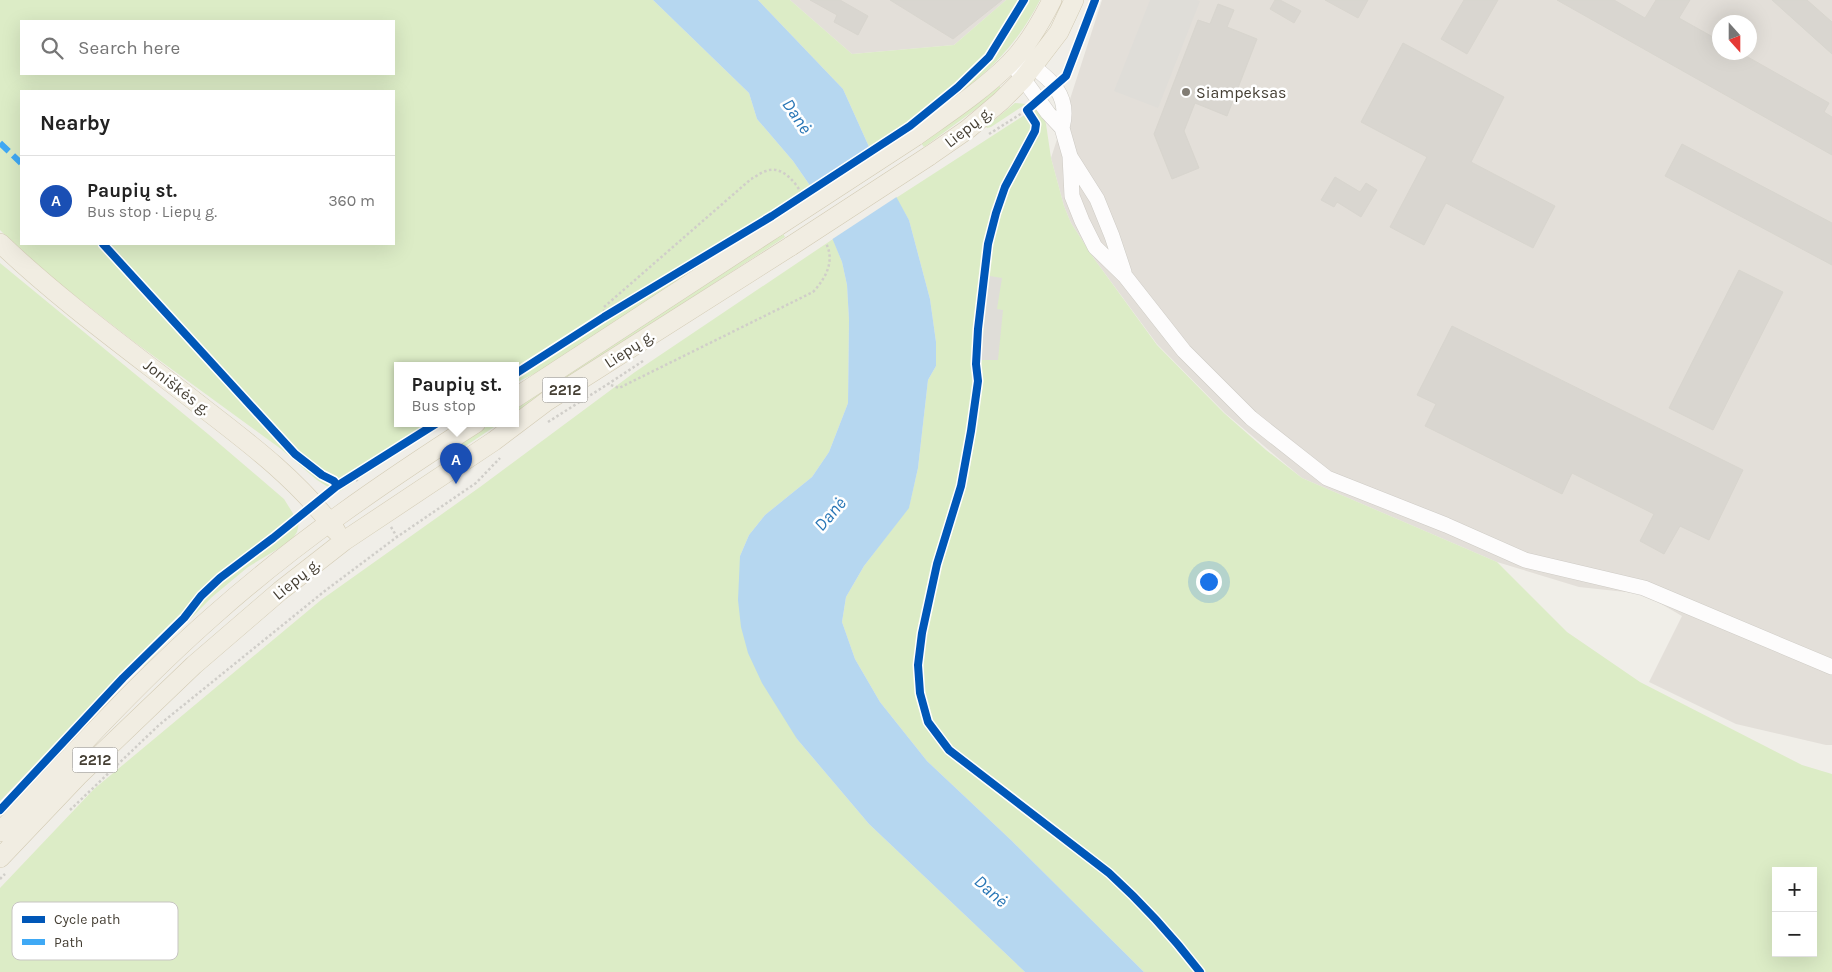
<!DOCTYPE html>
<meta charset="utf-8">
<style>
:root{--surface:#fff;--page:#f6f6f6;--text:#222;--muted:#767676;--line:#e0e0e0;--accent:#817c73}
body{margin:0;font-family:Karla,sans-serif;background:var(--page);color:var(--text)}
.controls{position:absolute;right:15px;bottom:15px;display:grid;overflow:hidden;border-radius:0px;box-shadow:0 5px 20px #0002}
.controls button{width:45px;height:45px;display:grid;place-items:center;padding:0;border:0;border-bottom:1px solid var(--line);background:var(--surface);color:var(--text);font:25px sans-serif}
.compass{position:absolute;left:1712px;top:15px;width:45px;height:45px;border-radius:50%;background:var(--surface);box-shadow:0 5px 20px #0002;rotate:159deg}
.you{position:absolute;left:1208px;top:581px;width:18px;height:18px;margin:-12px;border:4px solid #fff;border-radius:50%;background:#1a73e8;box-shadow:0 0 0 8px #1a73e833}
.badge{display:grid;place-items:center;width:32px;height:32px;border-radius:50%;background:var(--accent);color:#fff;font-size:16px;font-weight:700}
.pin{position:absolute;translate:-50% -41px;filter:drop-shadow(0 1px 2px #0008)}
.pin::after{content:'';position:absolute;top:26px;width:18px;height:15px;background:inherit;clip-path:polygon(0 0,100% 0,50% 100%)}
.popup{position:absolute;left:394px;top:362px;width:125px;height:65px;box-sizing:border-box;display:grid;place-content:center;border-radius:0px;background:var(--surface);filter:drop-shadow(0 1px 4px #0005);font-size:16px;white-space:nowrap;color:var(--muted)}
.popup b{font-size:19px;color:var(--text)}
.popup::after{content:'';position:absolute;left:50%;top:100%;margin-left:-10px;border:10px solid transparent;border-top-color:var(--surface)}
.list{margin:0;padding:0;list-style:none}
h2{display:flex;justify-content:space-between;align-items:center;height:65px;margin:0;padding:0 20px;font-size:21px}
h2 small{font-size:16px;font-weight:400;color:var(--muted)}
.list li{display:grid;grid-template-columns:32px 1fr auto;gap:15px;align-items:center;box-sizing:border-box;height:90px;padding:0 20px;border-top:1px solid var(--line)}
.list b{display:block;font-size:19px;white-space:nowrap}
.list p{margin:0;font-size:16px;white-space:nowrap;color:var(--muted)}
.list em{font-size:16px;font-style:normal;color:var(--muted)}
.icon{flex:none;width:28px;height:28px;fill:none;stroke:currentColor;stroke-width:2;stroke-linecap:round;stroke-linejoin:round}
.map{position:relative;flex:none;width:1832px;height:972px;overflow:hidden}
.search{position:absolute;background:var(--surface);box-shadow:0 5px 20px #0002;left:20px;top:20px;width:375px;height:55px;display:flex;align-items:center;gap:12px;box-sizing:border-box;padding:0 18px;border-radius:0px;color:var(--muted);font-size:19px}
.panel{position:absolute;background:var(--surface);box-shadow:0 5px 20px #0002;left:20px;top:90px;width:375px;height:155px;border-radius:0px}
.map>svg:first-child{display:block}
.industrial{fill:#e3dfd9;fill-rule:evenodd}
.green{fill:#dcecc6;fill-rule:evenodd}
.parking{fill:#dfddd8}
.water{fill:#b6d7f0}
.pier{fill:#f0eee8}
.building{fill:#d9d6d0;stroke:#d8d5ce}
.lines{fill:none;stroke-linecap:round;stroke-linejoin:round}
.minor-casing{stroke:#cecbc5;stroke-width:16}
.major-casing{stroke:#d3cbb4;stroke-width:20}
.path{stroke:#d0cec9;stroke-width:2.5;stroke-dasharray:2.5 2.5;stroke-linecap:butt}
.minor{stroke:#fdfcfc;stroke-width:15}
.major{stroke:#f1ede2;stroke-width:19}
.major-bridge-casing{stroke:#d3cbb4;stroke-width:20;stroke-linecap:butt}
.major-bridge{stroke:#f1ede2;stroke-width:19}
.quiet{stroke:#3fa9f5;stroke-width:6;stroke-dasharray:12 6;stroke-linecap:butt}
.cycleway-casing{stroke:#fff;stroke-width:11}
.cycleway{stroke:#0057b8;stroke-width:8}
.poi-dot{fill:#817c73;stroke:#fff;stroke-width:2}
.labels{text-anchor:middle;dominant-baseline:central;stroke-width:5;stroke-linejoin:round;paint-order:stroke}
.shield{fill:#fff;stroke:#7d7971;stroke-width:1}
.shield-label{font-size:15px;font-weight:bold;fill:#453f34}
.poi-label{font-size:16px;fill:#453f34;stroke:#fff;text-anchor:start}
.street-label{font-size:16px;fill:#453f34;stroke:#fff}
.water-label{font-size:18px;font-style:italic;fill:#2876b6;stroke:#fff}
.key{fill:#fff;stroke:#c7c5c2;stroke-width:1}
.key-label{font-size:14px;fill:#453f34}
</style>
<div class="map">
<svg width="1832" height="972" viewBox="0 0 1832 972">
<rect width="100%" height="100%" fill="#f0eee8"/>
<path class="industrial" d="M790,0H1006L954,45L852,54Z
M1102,0H1832V745H1826L1736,724L1649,682L1682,616L1644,594L1579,587L1497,562L1302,478L1225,413L1157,344L1095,260L1071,223L1064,206L1051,158ZM1720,22H1750V52H1720Z"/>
<path class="green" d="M0,0H653L749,93L757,119L793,161L811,187L770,213L773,218L553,365L515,383V365H397V423H446L340,491L336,492L317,480L281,449L133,341L33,263L0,230ZM21,21H394V74H21ZM21,91H394V244H21Z
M758,0H790L852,54L954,45L1006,0H1040C1009,61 966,90 912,129L908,124L870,149L843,89Z
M999,85L1002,90L924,147L921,143Z
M1015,103L1026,104L991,127L987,128L986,127Z
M1037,107L1043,115L1046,124L1051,158L1064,206L1071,223L1095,260L1157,345L1224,413L1266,450L1302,478L1497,562L1567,632L1640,682L1802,765L1832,774V972H1144L1012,841L927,761L880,702L855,659L842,622L846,597L864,566L909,507L918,468L928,380L936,366V342L930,299L909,220L896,198ZM1776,871H1813V953H1776Z
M782,232L785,237L515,413V408Z
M833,239L842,262L847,285L849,320L848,403L829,452L812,477L765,515L749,535L740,556L797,739L869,824L1025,972H0V888L94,789L321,600L480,487L635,372Z
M0,263L208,434L284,499L299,523L297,532L291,541L248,567L212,597L144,666L127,668L0,801Z
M492,423H500L464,447L461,443Z"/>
<path class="parking" d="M1150,0H1197L1200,1L1158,108L1114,91Z
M990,276L1002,278L997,309L1003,310L998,360H981L986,303Z"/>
<path class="water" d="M653,0H758L843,89L870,149L909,220L930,299L936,342V366L928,380L918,468L909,508L864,566L846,597L842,622L855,659L880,702L927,761L1012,841L1144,972H1025L869,824L797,739L762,683L748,653L741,627L738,600L740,556L749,535L765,515L812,477L829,452L848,403L849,320L847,285L842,262L811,187L793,161L757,119L749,93Z"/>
<path class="pier" d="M872,147L898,196L831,240L809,188Z"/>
<path class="building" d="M810,0H840L868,16L858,35L834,22L837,15Z
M890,0H1002L953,39Z
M1275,0H1280L1301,11L1294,23L1270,9Z
M1325,0H1368L1358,18Z
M1464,0H1498L1467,54L1441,39Z
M1557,0H1614L1645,18L1656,0H1690L1679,18L1720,41V52H1739L1829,103L1824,112L1832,117V155Z
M1772,0H1807L1832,22V54Z
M1218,4L1234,10L1227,27L1257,39L1227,116L1195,103L1184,131L1199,168L1172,179L1154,134L1198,20L1210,24Z
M1403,43L1504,97L1471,162L1555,206L1533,248L1446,203L1424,245L1390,227L1427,157L1361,122Z
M1682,144L1832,223V265L1665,176Z
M1335,177L1360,192L1366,183L1377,190L1361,217L1337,202L1334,207L1321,200Z
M1739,270L1783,292L1713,430L1669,408Z
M1452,326L1743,470L1709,540L1680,526L1664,554L1640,541L1654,514L1572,473L1562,494L1425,426L1436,404L1417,395Z"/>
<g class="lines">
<g class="minor-casing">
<path id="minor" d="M1025,61C1050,78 1071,95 1062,128
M1011,62L1048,113L1062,128L1070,156L1072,196L1082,221L1095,247L1125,276L1184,351L1251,418L1327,478L1446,525L1525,560L1644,588L1832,667
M1071,158L1097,199L1112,236L1124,272"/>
</g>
<g class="major-casing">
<path id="major" d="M916,136C948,113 982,91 1010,63C1027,46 1041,22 1052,0
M929,156L968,129L1001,101L1023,79L1059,32L1074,0
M0,243C64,304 136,355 206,410C253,446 301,483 336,531
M515,398L778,226
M0,832C69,758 137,683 213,616C295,543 384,482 476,423
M0,858L78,776L194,665L280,591L344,541L494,441L547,401L791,246"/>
</g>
<path class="path" d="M989,134L1027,110
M604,317V307L751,179C756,177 761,172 766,171C781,165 795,181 801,193
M643,361L608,384L619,388L813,292C826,278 835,261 826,243
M548,422L608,384
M353,475L358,482
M391,527L397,537
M70,810L159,725L326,590L397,537L476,483L500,458
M0,879L5,874"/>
<use href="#minor" class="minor"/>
<use href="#major" class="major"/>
<g class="major-bridge-casing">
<path id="major-bridge" d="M778,226L916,136
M791,246L929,156"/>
</g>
<use href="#major-bridge" class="major-bridge"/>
<path class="quiet" d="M0,143L21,163"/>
<g class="cycleway-casing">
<path id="cycleway" d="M1095,0L1066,76L1027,110L1036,124L1035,131L1005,187L996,213L988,244L978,329L976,364L978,381L971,431L961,486L937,564L922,633L918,665L920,693L928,722L949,750L1109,873C1142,903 1173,937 1200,972
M103,244L295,454L322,475L334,481L337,486
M515,374L604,317L772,216L910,126L958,87L989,57L1024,0
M0,810L123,678L184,618L201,596L220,578L273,538L337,486L437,423"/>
</g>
<use href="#cycleway" class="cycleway"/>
</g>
<circle class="poi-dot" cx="1186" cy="92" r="5"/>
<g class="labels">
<g class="shield">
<rect x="542.5" y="377.5" width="45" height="25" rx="4"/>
<rect x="72.5" y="747.5" width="45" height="25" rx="4"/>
</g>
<g class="shield-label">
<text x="565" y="390">2212</text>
<text x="95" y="760">2212</text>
</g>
<g class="poi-label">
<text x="1196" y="92">Siampeksas</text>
</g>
<g class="street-label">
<text transform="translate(968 127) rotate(-38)">Liepų g.</text>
<text transform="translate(629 349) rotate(-33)">Liepų g.</text>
<text transform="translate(177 387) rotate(38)">Joniškės g.</text>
<text transform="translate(296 579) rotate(-39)">Liepų g.</text>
</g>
<g class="water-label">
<text transform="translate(797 116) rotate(56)">Danė</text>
<text transform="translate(830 514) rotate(-49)">Danė</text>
<text transform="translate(991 891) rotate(42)">Danė</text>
</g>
</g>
<rect x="12" y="902" width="166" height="58" rx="8" class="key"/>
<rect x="22" y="916" width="23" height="7" fill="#0057b8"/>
<rect x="22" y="939" width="23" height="6" fill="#3fa9f5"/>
<g class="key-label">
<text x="54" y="924">Cycle path</text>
<text x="54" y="947">Path</text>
</g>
</svg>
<div class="controls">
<button>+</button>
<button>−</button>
</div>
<svg class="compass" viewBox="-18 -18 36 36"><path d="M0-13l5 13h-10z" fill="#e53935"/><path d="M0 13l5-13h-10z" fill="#767676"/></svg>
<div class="you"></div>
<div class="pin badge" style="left:456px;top:484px;background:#1a4fb4">A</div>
<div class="popup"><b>Paupių st.</b>Bus stop</div>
<div class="search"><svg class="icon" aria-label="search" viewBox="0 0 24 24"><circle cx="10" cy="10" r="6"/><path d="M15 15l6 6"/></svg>Search here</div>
<section class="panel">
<h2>Nearby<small></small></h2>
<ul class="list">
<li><span class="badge" style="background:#1a4fb4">A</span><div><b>Paupių st.</b><p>Bus stop · Liepų g.</p></div><em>360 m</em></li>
</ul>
</section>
</div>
